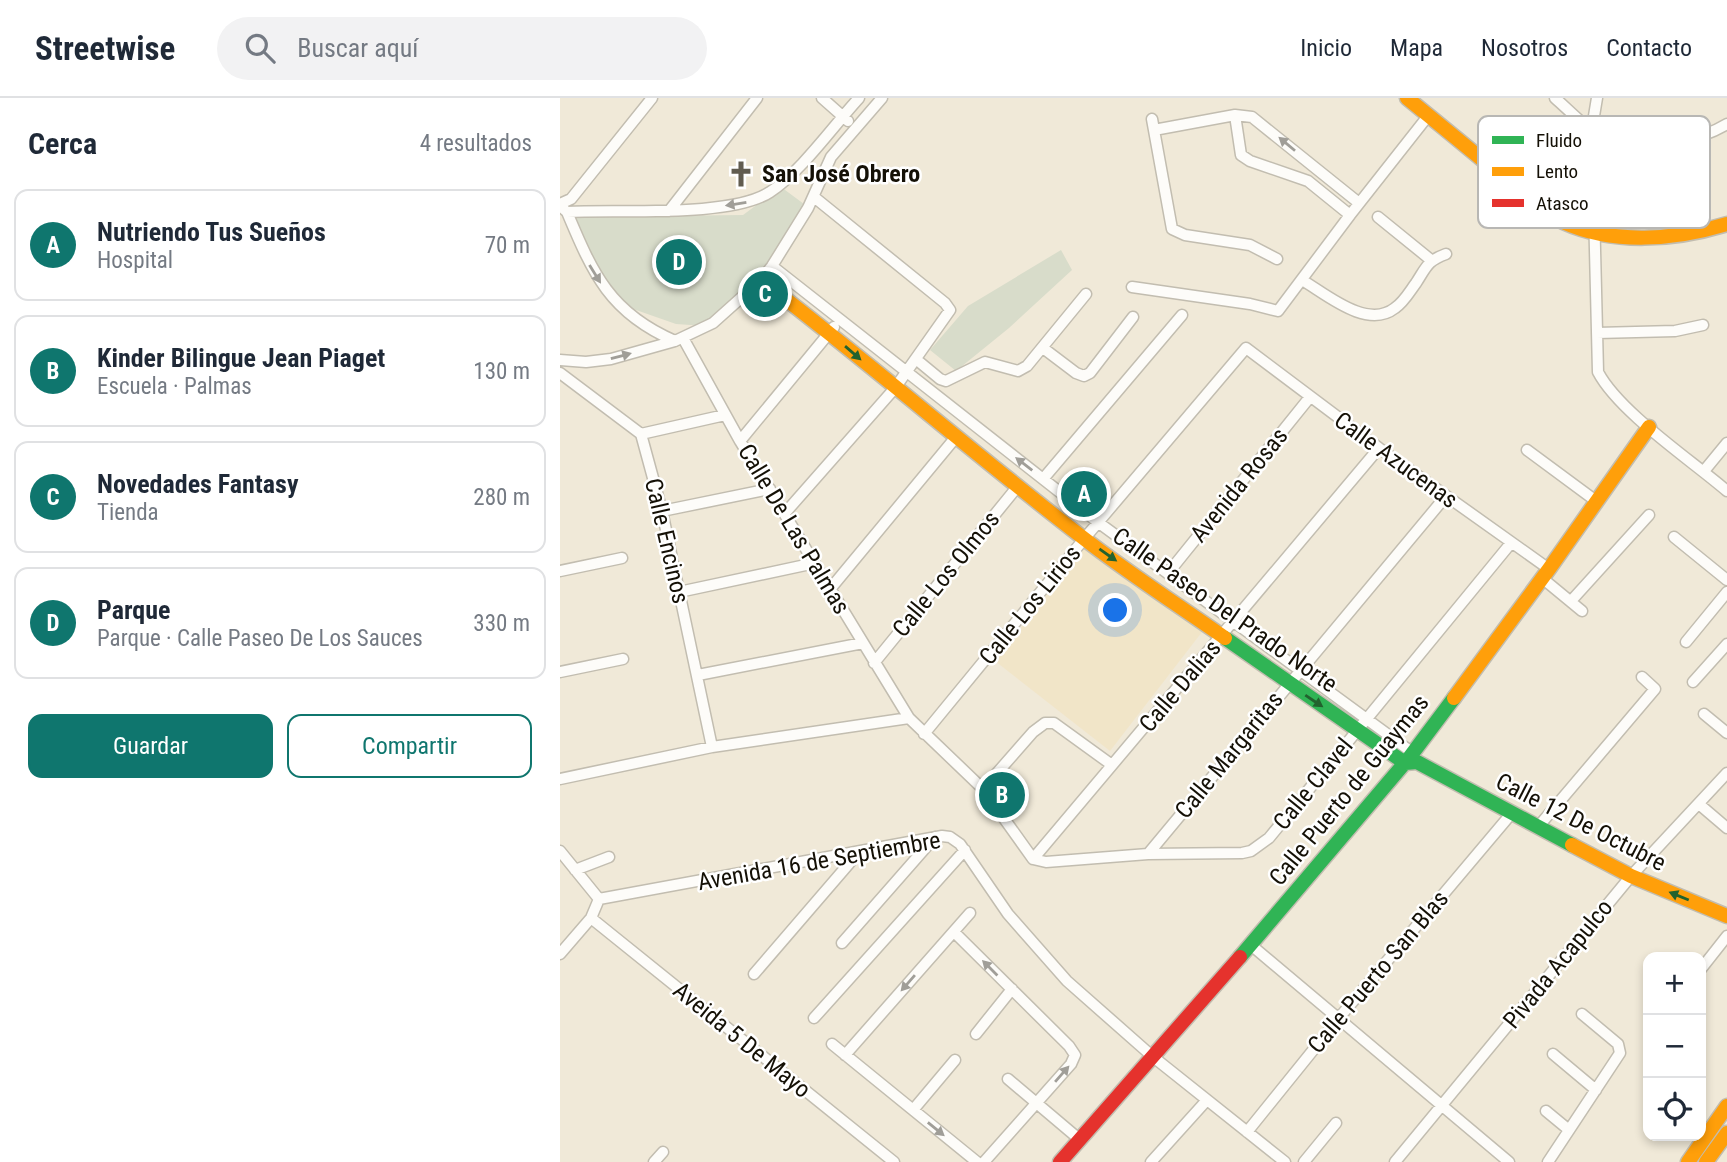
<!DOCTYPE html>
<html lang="es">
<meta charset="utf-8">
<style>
:root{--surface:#fff;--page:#f2f2f3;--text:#1f2937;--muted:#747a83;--line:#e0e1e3;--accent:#0f766e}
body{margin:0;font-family:"Roboto Condensed",sans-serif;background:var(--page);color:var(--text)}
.controls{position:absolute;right:21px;bottom:21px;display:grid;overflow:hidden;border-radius:14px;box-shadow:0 4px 10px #0003}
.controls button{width:63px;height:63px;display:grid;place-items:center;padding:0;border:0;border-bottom:2px solid var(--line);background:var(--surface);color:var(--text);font:35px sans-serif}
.you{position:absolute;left:556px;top:513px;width:24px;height:24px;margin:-18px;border:5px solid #fff;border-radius:50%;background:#1a73e8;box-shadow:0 0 0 10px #1a73e833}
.badge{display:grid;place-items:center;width:46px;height:46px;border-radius:50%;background:var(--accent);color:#fff;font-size:23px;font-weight:700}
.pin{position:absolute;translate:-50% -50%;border:4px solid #fff;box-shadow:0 2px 7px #0006}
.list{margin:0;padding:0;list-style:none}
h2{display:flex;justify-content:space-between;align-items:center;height:91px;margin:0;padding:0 28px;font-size:30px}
h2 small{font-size:23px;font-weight:400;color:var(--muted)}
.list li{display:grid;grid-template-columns:46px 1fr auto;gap:21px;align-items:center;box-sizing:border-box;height:112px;margin:0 14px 14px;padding:0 14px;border:2px solid var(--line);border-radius:14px}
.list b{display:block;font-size:26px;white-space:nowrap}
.list p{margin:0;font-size:23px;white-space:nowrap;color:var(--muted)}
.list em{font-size:23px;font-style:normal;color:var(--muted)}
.actions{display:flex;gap:14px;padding:21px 28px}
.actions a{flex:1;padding:16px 0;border:2px solid var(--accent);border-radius:14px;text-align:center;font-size:24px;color:var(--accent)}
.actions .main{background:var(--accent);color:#fff}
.icon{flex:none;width:38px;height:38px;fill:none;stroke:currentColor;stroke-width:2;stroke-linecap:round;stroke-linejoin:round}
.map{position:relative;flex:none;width:1167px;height:1064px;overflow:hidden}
header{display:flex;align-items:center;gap:42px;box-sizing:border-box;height:98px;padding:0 35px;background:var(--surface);border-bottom:2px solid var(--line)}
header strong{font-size:33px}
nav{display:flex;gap:38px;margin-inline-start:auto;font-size:24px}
.search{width:490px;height:63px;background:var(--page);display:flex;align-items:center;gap:18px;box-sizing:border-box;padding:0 24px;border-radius:38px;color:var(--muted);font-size:26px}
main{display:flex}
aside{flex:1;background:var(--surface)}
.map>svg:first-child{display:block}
.built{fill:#f1e5c8}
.green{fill:#d8dcca}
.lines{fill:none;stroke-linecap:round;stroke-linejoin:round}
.street-casing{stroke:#c2bdb0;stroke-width:13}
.fast-casing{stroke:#c2bdb0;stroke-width:17}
.slow-casing{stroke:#c2bdb0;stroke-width:17}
.jam-casing{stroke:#c2bdb0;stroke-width:17}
.street{stroke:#fdfcf9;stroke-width:10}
.fast{stroke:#30b455;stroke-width:14}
.slow{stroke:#ff9f0a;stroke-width:14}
.jam{stroke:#e5322d;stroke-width:14}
.oneway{fill:#a09e98}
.oneway2{fill:#22622e}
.labels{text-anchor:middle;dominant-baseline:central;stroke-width:5;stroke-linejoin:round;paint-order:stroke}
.poi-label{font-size:24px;font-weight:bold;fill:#141006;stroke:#fff;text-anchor:start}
.street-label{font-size:24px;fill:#141006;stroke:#fff}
.key{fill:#fff;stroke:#b8b7b4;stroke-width:2}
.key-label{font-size:19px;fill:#141006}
</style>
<header>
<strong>Streetwise</strong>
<div class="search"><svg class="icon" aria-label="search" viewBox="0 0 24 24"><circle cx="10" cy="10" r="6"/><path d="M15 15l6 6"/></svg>Buscar aquí</div>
<nav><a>Inicio</a><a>Mapa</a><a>Nosotros</a><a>Contacto</a></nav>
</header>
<main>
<aside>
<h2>Cerca<small>4 resultados</small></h2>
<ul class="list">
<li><span class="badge">A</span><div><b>Nutriendo Tus Sueños</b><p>Hospital</p></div><em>70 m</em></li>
<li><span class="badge">B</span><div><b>Kinder Bilingue Jean Piaget</b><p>Escuela · Palmas</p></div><em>130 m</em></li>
<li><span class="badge">C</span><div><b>Novedades Fantasy</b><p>Tienda</p></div><em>280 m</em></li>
<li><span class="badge">D</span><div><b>Parque</b><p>Parque · Calle Paseo De Los Sauces</p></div><em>330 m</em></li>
</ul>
<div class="actions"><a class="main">Guardar</a><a>Compartir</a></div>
</aside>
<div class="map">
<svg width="1167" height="1064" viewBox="0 0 1167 1064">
<rect width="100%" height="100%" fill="#f0e9d8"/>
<path class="built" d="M524,449L642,534L550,653L435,563Z"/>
<path class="green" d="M221,89L248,109L200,183L145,228L116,226L56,205L29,174L7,119L183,117Z
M501,152L512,172L449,230L396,273L370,252L408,208Z"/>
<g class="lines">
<g class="street-casing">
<path id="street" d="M262,0L288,23
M995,0C1010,13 1027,32 1046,41C1054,45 1063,45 1072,45C1107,46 1137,44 1167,26
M1037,0L1032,30L1038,274C1059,314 1131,362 1167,393
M675,17L681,57L690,63L748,83L790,117
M592,21L612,131L625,137L690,147L717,161
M594,32L675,17L692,19L799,105
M0,106L11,101L92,0
M0,108L7,114C57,111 171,120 210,94C240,75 274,27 299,0
M109,113L197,0
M7,114C33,176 50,215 115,243
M818,119L871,162
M212,168L539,425L853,655
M742,182C766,196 807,232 835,210C844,204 850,193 856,185C867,168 867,163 886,156
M572,189L690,206L718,213L790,117L868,18
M1037,235L1115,233L1143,227
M123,240L180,343L349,620L423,691L473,761
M483,250L516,275L524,278L530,275L573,219
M0,262L26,264L51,261L115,243L153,225L201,182L212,168L248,110L271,59L322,0
M357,262L380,281L386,283L425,264L458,273L467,268L526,196
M0,275L81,336L102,413L152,649
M81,336L165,317
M180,343L274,229
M967,352L1036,403
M1144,373L1167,345
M483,381L622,217
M102,413L210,391
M225,415L335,290L390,212L385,205L254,99
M1114,439L1167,482
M0,473L62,460
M609,474L750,299
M982,480L1022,513
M271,490L396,339
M119,494L255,465
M1011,503L1089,417
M1126,544L1167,494
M314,565L458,388
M0,574L63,561
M138,577L303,545
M1133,584L1167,546
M1144,616L1167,635
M364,636L524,441L686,250L819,350L989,471
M0,681L152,649L349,620
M423,691L473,634L485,625H494L552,667
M1140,707L1167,730
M978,729L1095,591L1082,579
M0,753L39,801L31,820L0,856
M588,756L886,398
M473,761L486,764L588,756L682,755L691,753L709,740L951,445
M473,761L819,350
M15,772L49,759
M39,801L382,738L390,739L400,746L448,816L507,883L592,958L725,1064
M31,820L334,1064
M394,834L509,948L515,957L511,966L424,1064
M282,845L375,739
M691,847L949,1064
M1141,871L1167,838
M194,876L299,754
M254,920L405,752
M416,936L452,891
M272,946L417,1064
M993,956L1036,992
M285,957L410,815
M448,981L519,1041
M353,1012L395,962
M986,1013L1009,1032
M687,1034L779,920L951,716
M94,1064L103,1054
M591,1064L647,1002
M744,1064L776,1025
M835,1064L1071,778L1167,675
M988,1064L1060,955L1058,946L1022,916"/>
</g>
<g class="fast-casing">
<path id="fast" d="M665,540L845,665L857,664L1012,747
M680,859L849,660L894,600"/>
</g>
<g class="slow-casing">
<path id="slow" d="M847,0C879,26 911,52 943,79C962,94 981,113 1003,124C1054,147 1115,142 1167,126
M201,182C310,265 413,355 522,439C568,475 618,507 665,540
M894,600L989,471L1089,329
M1012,747L1071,778L1167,818
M1128,1064L1167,1008
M1146,1064L1167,1035"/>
</g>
<g class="jam-casing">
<path id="jam" d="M500,1064L680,859"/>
</g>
<use href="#street" class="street"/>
<use href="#fast" class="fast"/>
<use href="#slow" class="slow"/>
<use href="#jam" class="jam"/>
</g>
<defs><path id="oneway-solid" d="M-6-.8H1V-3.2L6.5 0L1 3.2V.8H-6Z" transform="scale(1.75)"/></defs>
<g class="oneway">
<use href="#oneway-solid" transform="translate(727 46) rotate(-140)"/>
<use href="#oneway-solid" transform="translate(176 106) rotate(171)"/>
<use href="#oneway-solid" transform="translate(35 176) rotate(58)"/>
<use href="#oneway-solid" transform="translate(61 258) rotate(-15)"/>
<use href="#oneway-solid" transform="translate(464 366) rotate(-142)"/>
<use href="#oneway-solid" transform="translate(430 870) rotate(-135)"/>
<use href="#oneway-solid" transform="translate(348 885) rotate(131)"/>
<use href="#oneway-solid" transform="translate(502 976) rotate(-49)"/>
<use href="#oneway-solid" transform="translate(376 1031) rotate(39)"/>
</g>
<g class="oneway2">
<use href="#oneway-solid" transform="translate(293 255) rotate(41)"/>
<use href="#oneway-solid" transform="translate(548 457) rotate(35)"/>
<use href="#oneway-solid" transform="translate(754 603) rotate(34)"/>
<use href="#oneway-solid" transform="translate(1119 798) rotate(-158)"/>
</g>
<defs>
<g id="church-bare" transform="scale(2.1)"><path d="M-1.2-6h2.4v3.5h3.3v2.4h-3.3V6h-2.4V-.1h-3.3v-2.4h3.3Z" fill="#615c50" stroke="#fff" stroke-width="2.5" paint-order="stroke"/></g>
</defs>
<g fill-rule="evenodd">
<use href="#church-bare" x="181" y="76"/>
</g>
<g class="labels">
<g class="poi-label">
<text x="202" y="76">San José Obrero</text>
</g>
<g class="street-label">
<text transform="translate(836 362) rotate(36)">Calle Azucenas</text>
<text transform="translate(679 387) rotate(-51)">Avenida Rosas</text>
<text transform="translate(234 431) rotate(59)">Calle De Las Palmas</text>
<text transform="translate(107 443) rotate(77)">Calle Encinos</text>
<text transform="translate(386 476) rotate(-51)">Calle Los Olmos</text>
<text transform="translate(470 507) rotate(-51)">Calle Los Lirios</text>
<text transform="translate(665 512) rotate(35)">Calle Paseo Del Prado Norte</text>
<text transform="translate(620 588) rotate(-50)">Calle Dalias</text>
<text transform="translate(669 657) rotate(-51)">Calle Margaritas</text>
<text transform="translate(753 686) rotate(-51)">Calle Clavel</text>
<text transform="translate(789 692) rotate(-51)">Calle Puerto de Guaymas</text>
<text transform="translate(1021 724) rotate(27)">Calle 12 De Octubre</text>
<text transform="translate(259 763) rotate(-10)">Avenida 16 de Septiembre</text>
<text transform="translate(998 866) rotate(-51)">Pivada Acapulco</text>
<text transform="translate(818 874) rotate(-50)">Calle Puerto San Blas</text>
<text transform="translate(182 942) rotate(39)">Aveida 5 De Mayo</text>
</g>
</g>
<rect x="918" y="18" width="232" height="112" rx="10" class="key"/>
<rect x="932" y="38" width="32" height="8" fill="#30b455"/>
<rect x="932" y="69" width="32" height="9" fill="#ff9f0a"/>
<rect x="932" y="101" width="32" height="8" fill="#e5322d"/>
<g class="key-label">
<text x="976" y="49">Fluido</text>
<text x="976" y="80">Lento</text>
<text x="976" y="112">Atasco</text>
</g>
</svg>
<div class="controls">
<button>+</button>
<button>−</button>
<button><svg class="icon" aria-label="locate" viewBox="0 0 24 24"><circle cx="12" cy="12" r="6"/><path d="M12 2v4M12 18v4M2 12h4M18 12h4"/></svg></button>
</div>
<div class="you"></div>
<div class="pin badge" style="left:524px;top:396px">A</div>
<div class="pin badge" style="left:442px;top:697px">B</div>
<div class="pin badge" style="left:205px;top:196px">C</div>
<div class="pin badge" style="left:119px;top:164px">D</div>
</div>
</main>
